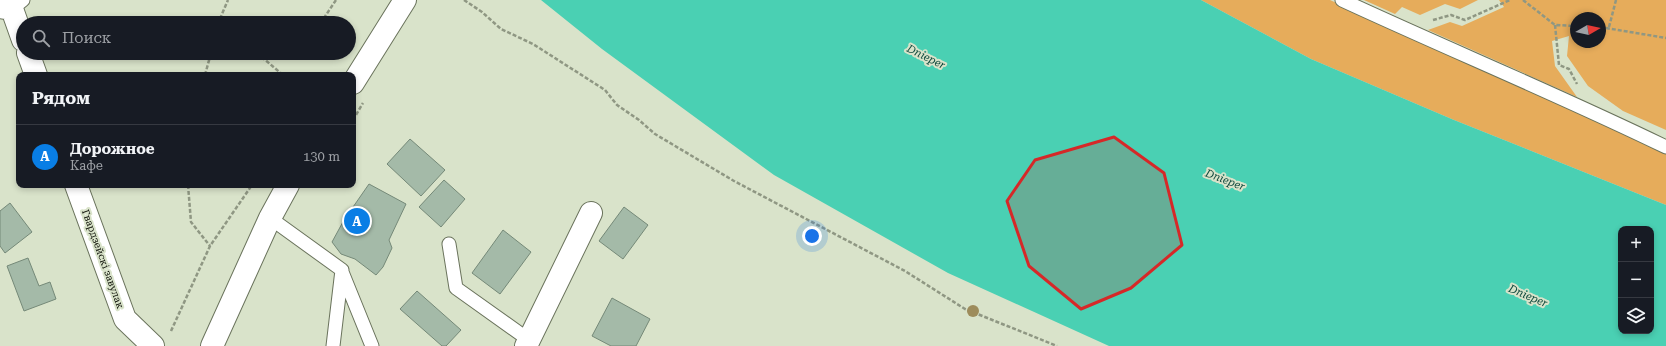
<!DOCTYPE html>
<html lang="ru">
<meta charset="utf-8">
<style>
:root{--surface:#171b24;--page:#20242c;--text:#f1f3f6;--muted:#9ea1a6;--line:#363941;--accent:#097ee5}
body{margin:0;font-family:"Roboto Serif",serif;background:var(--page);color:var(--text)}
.controls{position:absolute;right:12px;bottom:12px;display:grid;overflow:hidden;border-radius:8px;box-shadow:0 2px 6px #0003}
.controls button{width:36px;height:36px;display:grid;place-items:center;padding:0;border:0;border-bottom:1px solid var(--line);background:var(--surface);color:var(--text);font:20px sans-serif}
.compass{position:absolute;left:1570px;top:12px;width:36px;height:36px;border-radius:50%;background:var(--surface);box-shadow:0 2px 6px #0003;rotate:81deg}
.you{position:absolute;left:812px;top:236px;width:14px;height:14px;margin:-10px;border:3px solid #fff;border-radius:50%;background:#1a73e8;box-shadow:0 0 0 6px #1a73e833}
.badge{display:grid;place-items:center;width:26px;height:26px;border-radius:50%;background:var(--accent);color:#fff;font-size:13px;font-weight:700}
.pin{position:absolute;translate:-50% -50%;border:2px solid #fff;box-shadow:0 1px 4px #0006}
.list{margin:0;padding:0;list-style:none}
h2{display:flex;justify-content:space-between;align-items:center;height:52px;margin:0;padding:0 16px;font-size:17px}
h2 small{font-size:13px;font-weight:400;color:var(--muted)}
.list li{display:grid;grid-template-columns:26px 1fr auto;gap:12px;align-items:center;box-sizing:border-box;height:64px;padding:0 16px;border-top:1px solid var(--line)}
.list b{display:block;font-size:15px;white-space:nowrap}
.list p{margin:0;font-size:13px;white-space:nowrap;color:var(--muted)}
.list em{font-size:13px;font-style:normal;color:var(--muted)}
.icon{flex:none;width:22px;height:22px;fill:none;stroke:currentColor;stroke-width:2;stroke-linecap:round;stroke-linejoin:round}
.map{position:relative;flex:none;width:1666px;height:346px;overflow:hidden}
.search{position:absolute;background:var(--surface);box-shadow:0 2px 6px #0003;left:16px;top:16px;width:340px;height:44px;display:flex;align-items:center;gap:10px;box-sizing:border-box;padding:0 14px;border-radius:22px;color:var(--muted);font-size:15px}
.panel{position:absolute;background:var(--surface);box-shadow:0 2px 6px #0003;left:16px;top:72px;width:340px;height:116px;border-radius:8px}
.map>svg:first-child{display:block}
.green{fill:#e6ac5b;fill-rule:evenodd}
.water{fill:#4ad0b3;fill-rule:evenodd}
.building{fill:#a4baa8;stroke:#758978}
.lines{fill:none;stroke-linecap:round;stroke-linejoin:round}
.service-casing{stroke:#6a735c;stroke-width:15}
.minor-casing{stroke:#6a735c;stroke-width:24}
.primary-casing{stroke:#6a735c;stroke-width:24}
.path{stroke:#8f9783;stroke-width:2.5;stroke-dasharray:4 2;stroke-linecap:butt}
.service{stroke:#fff;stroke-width:13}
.minor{stroke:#fff;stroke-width:22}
.primary{stroke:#fff;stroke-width:22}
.tree{fill:#9d8c5b}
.marked{fill:#d62828;fill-opacity:0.2;stroke:#d62828;stroke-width:3;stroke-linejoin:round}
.labels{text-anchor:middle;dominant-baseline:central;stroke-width:4;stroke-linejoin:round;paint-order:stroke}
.street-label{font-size:10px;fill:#11140b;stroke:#d9e3ca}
.water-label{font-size:11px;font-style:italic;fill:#0f493d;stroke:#d9e3ca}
</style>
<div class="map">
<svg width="1666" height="346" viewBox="0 0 1666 346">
<rect width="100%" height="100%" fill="#d9e3ca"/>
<path class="green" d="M1201,0H1330L1666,153V205L1454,120L1311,59Z
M1364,0H1478L1460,9L1445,4L1420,15L1402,7L1395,14Z
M1499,0H1666V130L1623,111L1588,86L1567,56L1569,36L1552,41L1555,66L1577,97L1428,30L1450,22L1462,26L1504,7ZM1576,18H1600V42H1576Z"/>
<path class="water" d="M541,0H1201L1311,59L1454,120L1666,205V346H1109L948,273L774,175L602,49ZM1621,229H1651V331H1621Z"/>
<path class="building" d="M410,139L445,170L421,196L387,164Z
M444,180L465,199L441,227L419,207Z
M369,184L406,204L389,240L392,248L383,267L376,275L355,259L341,254L332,242L344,220Z
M10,203L32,232L5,253L0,246V211Z
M624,207L648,225L623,259L599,241Z
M503,230L531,252L500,294L472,273Z
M28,258L39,286L50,282L56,299L24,311L7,266Z
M417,291L461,330L446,346H442L400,309Z
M612,298L650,319L636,346H611L592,336Z"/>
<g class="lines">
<g class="service-casing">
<path id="service" d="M1342,0C1450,50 1559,95 1666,147
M12,9L23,0
M270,218L342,270L333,346
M449,244L456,288L529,340
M342,272L372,346"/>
</g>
<g class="minor-casing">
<path id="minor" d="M0,7L12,9L23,40
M28,53L36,75
M76,185L125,319L153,346
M526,346L591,213"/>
</g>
<g class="primary-casing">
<path id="primary" d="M353,83L405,0
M212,346L270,218L288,185"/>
</g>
<path class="path" d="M464,0L482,12L501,29L533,44L605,90L617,105L639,120L655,134L734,181L905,271L965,309L1057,346
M1523,0L1555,25L1576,26
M1433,20L1451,15L1465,20L1510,0
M222,23L219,21L228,0
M324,23L322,21L336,0
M1555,25L1559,65L1569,69L1577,84
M1600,27L1666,38
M1609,27L1616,0
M257,53L283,75
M205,75L211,53
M353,120L363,103
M188,185L191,222L210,246
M171,331L210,246L252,185"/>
<use href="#service" class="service"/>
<use href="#minor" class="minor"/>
<use href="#primary" class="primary"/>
</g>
<circle class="tree" cx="973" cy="311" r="6"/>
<path class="marked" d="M1114,137L1164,173L1182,245L1131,288L1081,309L1029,266L1007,201L1035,160Z"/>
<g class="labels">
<g class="street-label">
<text transform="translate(103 259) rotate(70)">Гвардзейскі завулак</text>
</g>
<g class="water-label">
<text transform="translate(926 57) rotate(26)">Dnieper</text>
<text transform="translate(1225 180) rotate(21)">Dnieper</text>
<text transform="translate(1528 296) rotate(23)">Dnieper</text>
</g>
</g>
</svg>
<div class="controls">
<button>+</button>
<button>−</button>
<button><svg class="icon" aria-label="layers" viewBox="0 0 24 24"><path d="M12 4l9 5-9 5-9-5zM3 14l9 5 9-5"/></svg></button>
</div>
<svg class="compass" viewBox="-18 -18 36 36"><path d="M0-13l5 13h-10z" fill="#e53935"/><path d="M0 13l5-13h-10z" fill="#9ea1a6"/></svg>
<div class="you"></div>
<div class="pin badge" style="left:357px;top:221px">A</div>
<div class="search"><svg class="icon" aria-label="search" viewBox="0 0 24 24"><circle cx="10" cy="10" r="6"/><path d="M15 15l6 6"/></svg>Поиск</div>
<section class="panel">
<h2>Рядом<small></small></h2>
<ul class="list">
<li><span class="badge">A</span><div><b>Дорожное</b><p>Кафе</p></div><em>130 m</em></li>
</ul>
</section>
</div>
